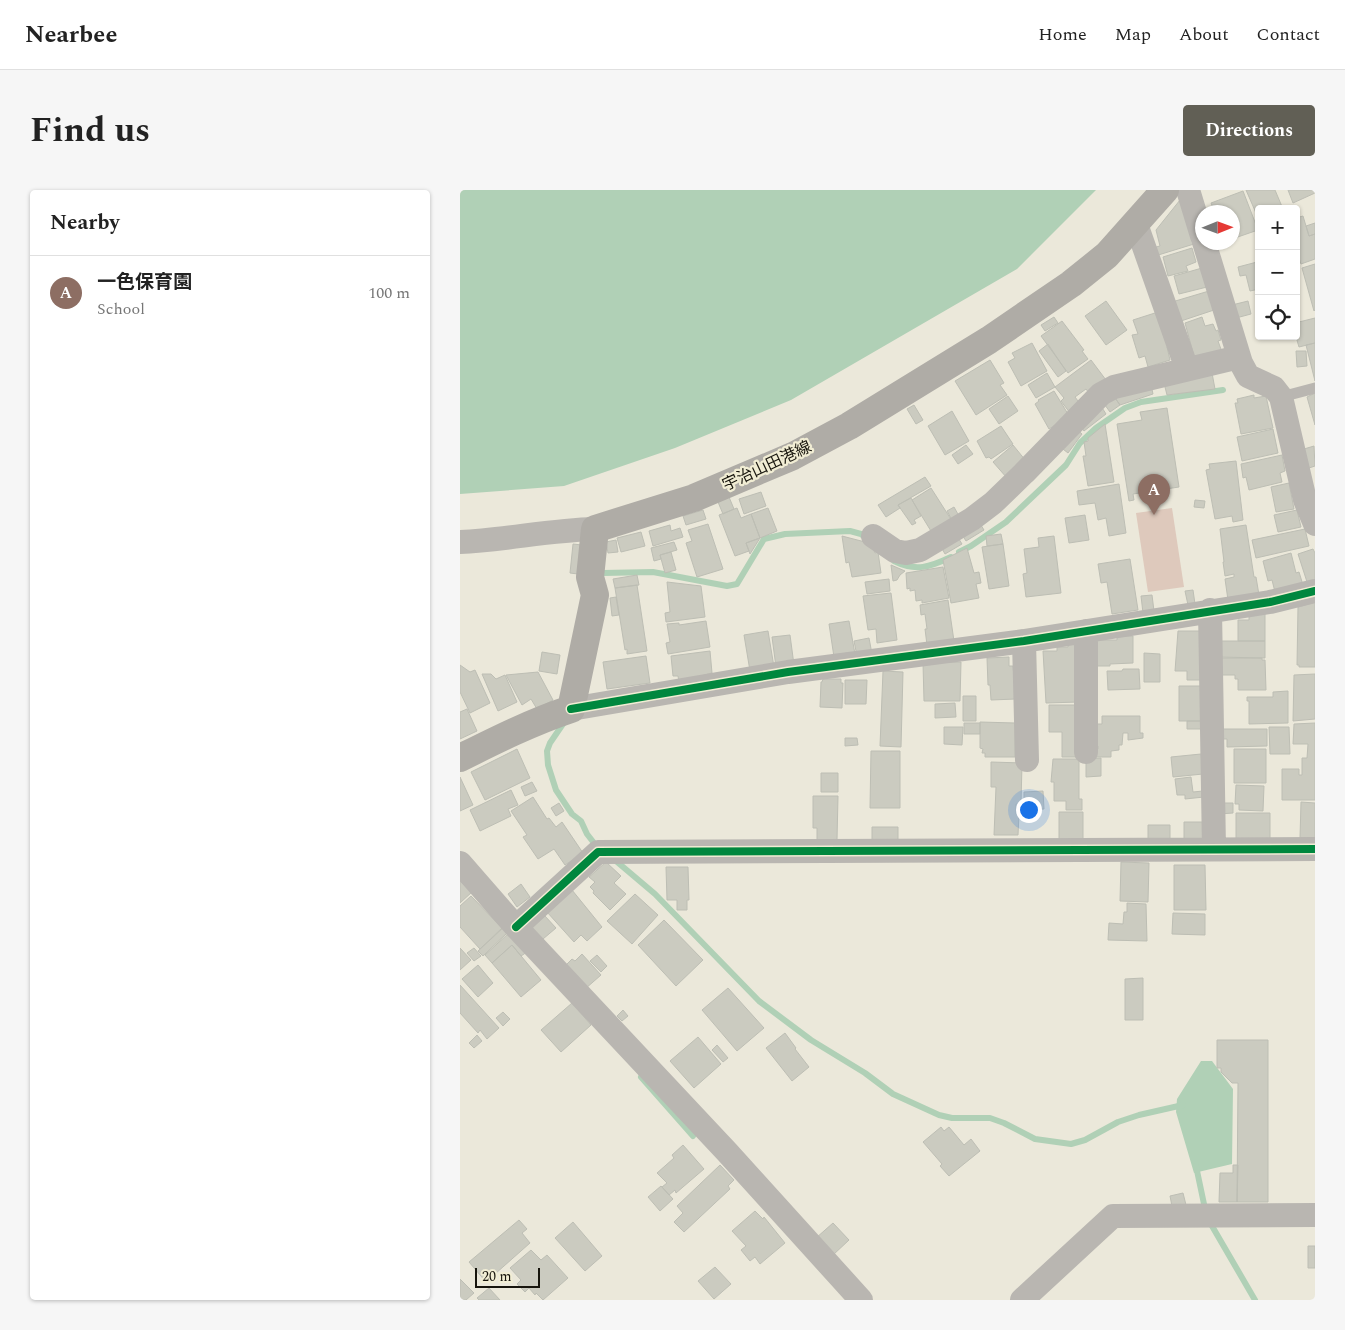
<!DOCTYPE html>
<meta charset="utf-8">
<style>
:root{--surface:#fff;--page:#f6f6f6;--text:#222;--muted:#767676;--line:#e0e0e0;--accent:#615f55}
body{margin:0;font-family:Spectral,"Noto Sans JP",serif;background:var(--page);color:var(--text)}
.controls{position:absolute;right:15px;top:15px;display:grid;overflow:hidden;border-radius:5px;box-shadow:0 1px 4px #0004}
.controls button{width:45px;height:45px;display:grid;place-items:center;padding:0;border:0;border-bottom:1px solid var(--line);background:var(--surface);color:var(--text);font:25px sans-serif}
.compass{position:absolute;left:735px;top:15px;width:45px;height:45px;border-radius:50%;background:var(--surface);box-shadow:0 1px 4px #0004;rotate:89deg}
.scale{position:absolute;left:15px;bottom:12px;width:65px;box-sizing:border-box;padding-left:5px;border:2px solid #17150d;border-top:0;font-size:14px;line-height:18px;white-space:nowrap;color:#17150d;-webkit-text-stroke:4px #f1edd4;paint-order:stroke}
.you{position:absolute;left:568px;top:619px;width:18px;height:18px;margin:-12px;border:4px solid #fff;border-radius:50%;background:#1a73e8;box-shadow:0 0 0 8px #1a73e833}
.badge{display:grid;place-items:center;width:32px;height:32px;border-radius:50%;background:var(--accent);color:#fff;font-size:16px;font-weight:700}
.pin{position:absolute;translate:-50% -41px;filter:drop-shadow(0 1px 2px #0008)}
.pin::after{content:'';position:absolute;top:26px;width:18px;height:15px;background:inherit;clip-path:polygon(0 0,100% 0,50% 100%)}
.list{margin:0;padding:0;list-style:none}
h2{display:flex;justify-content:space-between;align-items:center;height:65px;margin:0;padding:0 20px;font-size:21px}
h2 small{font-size:16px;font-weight:400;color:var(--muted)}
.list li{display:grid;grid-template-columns:32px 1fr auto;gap:15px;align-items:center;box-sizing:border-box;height:75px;padding:0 20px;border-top:1px solid var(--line)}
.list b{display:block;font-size:19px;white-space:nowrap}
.list p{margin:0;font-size:16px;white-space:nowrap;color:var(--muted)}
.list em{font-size:16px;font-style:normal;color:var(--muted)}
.icon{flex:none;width:28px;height:28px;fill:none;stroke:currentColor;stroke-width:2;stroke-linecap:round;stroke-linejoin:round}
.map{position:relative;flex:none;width:855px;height:1110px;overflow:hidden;border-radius:5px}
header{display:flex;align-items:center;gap:30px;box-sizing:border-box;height:70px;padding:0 25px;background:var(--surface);border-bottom:1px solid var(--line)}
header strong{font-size:24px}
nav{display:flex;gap:28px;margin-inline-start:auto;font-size:18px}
.intro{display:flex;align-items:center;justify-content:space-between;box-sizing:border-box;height:120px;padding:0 30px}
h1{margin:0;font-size:35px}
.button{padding:12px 22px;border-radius:5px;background:var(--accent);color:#fff;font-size:18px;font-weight:700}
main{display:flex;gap:30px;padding:0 30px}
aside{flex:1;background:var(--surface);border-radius:5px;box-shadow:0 1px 4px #0004}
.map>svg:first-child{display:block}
.green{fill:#dec9bc}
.water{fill:#b0d0b6}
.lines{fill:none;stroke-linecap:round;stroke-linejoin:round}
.stream{stroke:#b0d0b6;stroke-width:6}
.building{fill:#cbcbc0;stroke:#bdbeb4}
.lane{stroke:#b9b6b1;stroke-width:11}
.street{stroke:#b9b6b1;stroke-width:24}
.secondary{stroke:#afaca6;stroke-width:28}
.cycleway-casing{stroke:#f1edd4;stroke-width:11}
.cycleway{stroke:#00873e;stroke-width:8}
.labels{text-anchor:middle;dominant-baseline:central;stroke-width:4.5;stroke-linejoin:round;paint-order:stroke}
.street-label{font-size:16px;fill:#17150d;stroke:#f1edd4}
</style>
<header>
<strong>Nearbee</strong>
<nav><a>Home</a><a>Map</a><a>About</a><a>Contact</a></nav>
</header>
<div class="intro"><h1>Find us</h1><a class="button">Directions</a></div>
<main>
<aside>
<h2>Nearby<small></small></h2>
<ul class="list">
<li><span class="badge" style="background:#8d6e63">A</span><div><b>一色保育園</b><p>School</p></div><em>100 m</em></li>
</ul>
</aside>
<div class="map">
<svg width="855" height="1110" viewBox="0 0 855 1110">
<rect width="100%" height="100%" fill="#ebe8da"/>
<path class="green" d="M712,318L724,397L688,402L676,323Z"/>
<path class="water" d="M0,0H636L557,79L331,210L215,258L104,296L0,304Z
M741,871H752L773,899L772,974L734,983L716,922L717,909Z"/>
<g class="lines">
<path class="stream" d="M499,362L511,356L546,332L606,275L620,253L636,238L665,218L681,212L763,200
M434,371C456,382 470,377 491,367
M143,383L193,382L267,396L277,394L304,349L325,344L390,341L401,344L407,349
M105,531L90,553L87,561L88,575L96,600L112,624L121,631L127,644L134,653
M156,671L195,704L299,811L351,850L405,883L433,904L479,925L492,928H530L544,933L575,949L611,954L625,950L658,932L679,925L723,915
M181,887L233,946
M736,976L744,1014
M752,1036L795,1110"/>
</g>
<path class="building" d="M786,0H815L823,19H799V30Z
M828,0H855V3L833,13Z
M783,1L798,40L772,49V22H755L751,13Z
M720,10L734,54L695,66L692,58L700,56L696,40Z
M843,26L849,46L855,44V69L841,74L836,59V28Z
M855,33V44L849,46L846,36Z
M732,58L736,72L726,76L728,81L708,86L703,67Z
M799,70V99L790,101L786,85L780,86L778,77L797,72V71Z
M855,74V120L854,121L842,78Z
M742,78L747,97L719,104L714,86Z
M749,101L754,120L718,132L712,112Z
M646,111L667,140L646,155L625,126Z
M788,111L791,124L776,128L772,115Z
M698,122L709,156L707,157L710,170L688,177L685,166L679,168L672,145L678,144L673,130Z
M594,127L598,133L585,141L581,135Z
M742,127L745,136L753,134L756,141L758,140L761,150L758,151L762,162L735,170L725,133Z
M855,128V153L839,157L836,147L839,146L836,135L839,134V132Z
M602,131L624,160L622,161L628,169L608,183L581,146Z
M572,153L587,181L561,196L548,172L555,168L552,163Z
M855,153V191L846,155Z
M588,154L606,181L598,187L579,161Z
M836,161H846L847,176L837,177Z
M530,170L544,193L540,195L547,205L516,225L495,191Z
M631,170L646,190L629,203L626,199L615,207L621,215L610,223L601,211L604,208L595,197Z
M587,183L595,197L576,208L568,195Z
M752,183L755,199L707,205L704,193Z
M691,195L693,204L660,215L653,205Z
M594,201L608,224L605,229L589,239L575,214L579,211L578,210Z
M855,203V235L847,207Z
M653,205L660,215L650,222L642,211Z
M794,205V208L806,206L813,238L781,244L775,213H778L777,209Z
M548,206L558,221L539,234L529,219Z
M454,215L463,230L456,234L447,219Z
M641,216L646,224L624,241L618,233Z
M707,218L719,297L673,304L674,310L669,311L657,234L682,230L680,222Z
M492,221L509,251L485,265L468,236Z
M645,234L654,292L628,296L623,266H626L624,252L628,251V248Z
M541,236L553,254L531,269L529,267L526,268L517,251Z
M614,237L622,244L608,263L599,256Z
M813,239L818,263L782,271L777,247Z
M506,255L513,264L498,274L492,265Z
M553,255L566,271L547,288L533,272Z
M854,256L855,276L849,278L844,259Z
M822,265L825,281L820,283L822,292L789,300L786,287L783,288L781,274Z
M776,271L783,330L773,332L772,326L755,329L746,280L750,279L749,274Z
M465,287L471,296L438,315L440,318L426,327L418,315Z
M829,293L834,319L816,322L811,297Z
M659,294L666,343L649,346L646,328L638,330L635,313L619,315L617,301Z
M471,298L494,334L474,346L452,310Z
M301,302L306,316L284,324L279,309Z
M269,307L274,319L263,324L258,312Z
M451,308L461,326L454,330L456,333L452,335L438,315Z
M735,310L745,311L744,318L734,317Z
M494,317L499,326L492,330L487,321Z
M277,318L281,328L291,324L300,348L286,353L289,361L275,366L259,325Z
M308,318L317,341L300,348L291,324Z
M243,320L246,329L226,335L223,326Z
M837,320L841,337L818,342L814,325Z
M625,325L629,350L609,353L605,328Z
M519,332L524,340L506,351L501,343Z
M248,334L263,379L237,387L226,353L232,351L228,340Z
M210,335L211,341L220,338L223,347L193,356L189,341Z
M786,335L794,387H796L799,405L768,410L765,389L774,387V384L765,386L763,372H764L760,339Z
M845,339L849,356L796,368L792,350Z
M181,342L185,356L161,362L157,348Z
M541,344L543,354L527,356L526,346Z
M382,346L405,352L413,358L415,363L418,362L421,383L392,387L389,372L386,373Z
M497,346L502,354L485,364L480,355Z
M594,346L601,403L566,407L563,384L567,383L564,359L579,357L578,348Z
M300,348L290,364L286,353Z
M156,350L158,362L148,363L146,352Z
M214,352L217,360L200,365L201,369L194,371L191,358Z
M113,354L122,355L118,384L110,383Z
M543,354L549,396L529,399L522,357Z
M507,358L514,383L519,382L521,393L516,394L519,408L491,413L483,370Z
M853,359L855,363V392L848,395L838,364Z
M211,362L216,380L205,383L200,365Z
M831,363L836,383L839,382L843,395L815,402L812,390L808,391L803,371Z
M670,369L678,420L652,424L647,392L641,393L638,374Z
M431,375L445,381L440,385L437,390L433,391Z
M483,377L489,408L462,413V410L456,411L455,400L450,401V398L447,399L446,383Z
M177,385L179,395L155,398L153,389Z
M429,389L430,401L407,404L405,392Z
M207,392L241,396L245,427L206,432L205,423L210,422Z
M177,395L187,461L167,464V459L165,460L155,398Z
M733,400L735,414L728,415L725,401Z
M431,403L437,450L417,453L416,439L408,440L403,406Z
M692,405L694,421L683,423L681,406Z
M156,407L159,425L152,426L150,408Z
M488,410L494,451L467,455L465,439H467L465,424L461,425L460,415Z
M855,412V477H839V475H837L838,417Z
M805,423V451H778V430H789V425Z
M246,431L250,457L208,464L206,453L210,452L207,434L219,433V435Z
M389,431L395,464L374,467L369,434Z
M308,441L314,477L290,481L284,445Z
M718,441H743L742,490H727V481H715Z
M330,445L334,475L316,477L312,447Z
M657,446H673V473L650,474V476H634L636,450H657Z
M409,448L412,464L397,466L394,451Z
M756,451H805V468L756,467Z
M608,453H617L619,512L586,513L583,461H597V457H608Z
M250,461L252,483L219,492L218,486H213L211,466Z
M82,462L100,465L97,484L79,481Z
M684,463L700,464V492H684Z
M186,466L190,493L147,499L143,472Z
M549,467V476H553L556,509L531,510L530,495H528L527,468Z
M757,468H802V470H805L806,500H778V489H775V485H758Z
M501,472L500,511H464L463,473Z
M0,475L10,482L15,480L30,513L10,523L0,502Z
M663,479H679L680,499L648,500L647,481H662Z
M423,481L443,482L441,557L420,556Z
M78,482L93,510L77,519L71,509L62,515L46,485Z
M22,484H31L36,489L45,485L57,512L38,521Z
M855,484V529L833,531L834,485Z
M363,489H381V493H383L382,518L360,517L361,492H362Z
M385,490H407L406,514H385Z
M719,496H742V531H719Z
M828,501V533L789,534V511H787V507H813V502Z
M503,506H516V531H503Z
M495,513L496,527L475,528V514Z
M589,515H619L618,567H602V542H589Z
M7,519L17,541L0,549V522Z
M642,526H680V543H683V548L668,550V543H663L662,555H659V560L651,561V567H634V559H638V556L635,555V534H642Z
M727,531H742V539H727Z
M520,532L555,533V567H525V563H522L523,559L520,558Z
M504,533H520V544H504Z
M855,533V610H822V579H839V585H842V568H847L848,554H833L834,534Z
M484,537H503L502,555L484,554Z
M809,537H829L830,564H810Z
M759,539H807V556L767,557V549H759Z
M385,548H397L398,555L385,556Z
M57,559L70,588L25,610L11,582Z
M774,559H806V593H774Z
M411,561H440V618H410Z
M741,564L743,584L713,587L711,567Z
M641,568V586L626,587V569Z
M593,569H619V609H622V620H606V611H594V592H591Z
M531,572L562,573L561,614H556V624H559L558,645H534L536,597H531Z
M361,583H378V602H361Z
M0,587L13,615L0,621Z
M731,587L733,602L743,601L744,607L725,609V605H717L715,589Z
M72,592L77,601L65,606L61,597Z
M776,595L804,596L803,621L779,620V614H775Z
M51,600L58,615L48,619L51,626L20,641L10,620Z
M583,601L584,619L564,620V602Z
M353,606H378L377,650H357V638H353Z
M73,607L87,629L89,628L96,637L102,632L123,663L105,675L94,659L78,669L63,647L67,645L51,621Z
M841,612L855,613V648H840Z
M99,613L104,621L96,626L91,618Z
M759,613H773V623L759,624Z
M599,622H623V651H599Z
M776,623H810V650L776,649Z
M724,632H744V650L724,651Z
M688,635H710V650L688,651Z
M412,637H438V653L412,654Z
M146,672L161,686L154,693L166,704L150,720L133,703L134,701L130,697L135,692L129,687Z
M661,672L689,673L688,712L660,711Z
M714,675H745L746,720H714Z
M206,677H228L229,710H227V720H217V710H207Z
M0,691L12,702L0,713Z
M61,694L70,707L57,717L48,704Z
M112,700L142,737L127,751L121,745L114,752L87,722Z
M175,704L198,725L172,754L147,731Z
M11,706L42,738L20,759L0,737V716Z
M667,713L686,714L687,751L648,750L649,733L663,734L664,722H667Z
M713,723L745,724V745L712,744Z
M85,726L96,738L83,749L72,738Z
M204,730L243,770L216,796L178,755Z
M43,738L47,743L23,766L18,761Z
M50,742L67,762L61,766L52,755L32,773L25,765Z
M52,755L81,790L61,807L32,773Z
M0,758L11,770L0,780Z
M14,758L21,766L14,771L7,763Z
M122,764L141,785L125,799L104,777L112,769L115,771Z
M137,765L147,776L141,782L130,771Z
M18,775L33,793L18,807L2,789Z
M683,788V830H665V789Z
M0,795L39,838L27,849L20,840L18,843L0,823Z
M268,798L304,838L277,861L242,820Z
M112,813L131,835L101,862L81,840Z
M163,820L168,826L162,831L157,826Z
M43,822L50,829L43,836L36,828Z
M325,843L336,858L335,859L349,877L332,891L306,858Z
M17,845L22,851L14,858L9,853Z
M238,847L261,874L234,898L210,871Z
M757,850H808V1012H777L778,893H772L761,882V878H757Z
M257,855L268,868L263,872L252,860Z
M481,937L484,941L489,937L504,955L511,949L520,961L489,986L480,976L482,974L463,952Z
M223,955L244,979L216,1003L215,1000L209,1005L202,997L207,993L197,983L214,968L212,965Z
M260,975L274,990L268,996L270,999L224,1042L214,1032L223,1023L217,1016Z
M773,975H778L777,1012H759L760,983H773Z
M201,996L213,1009L200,1021L188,1007Z
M723,1003L727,1019L713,1021L710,1006Z
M295,1021L303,1029L304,1027L325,1053L300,1074L295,1067L290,1071L281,1060L286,1056L272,1041Z
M59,1030L67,1039L62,1043L70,1053L26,1092L9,1072Z
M113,1032L142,1066L125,1081L95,1048Z
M373,1033L389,1050L373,1065L356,1048Z
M848,1056H855V1078H848Z
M71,1060L81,1070L87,1065L108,1088L83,1110L76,1103L75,1105L69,1098L65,1102L57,1094L61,1090L50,1078Z
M255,1077L271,1094L254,1109L238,1091Z
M0,1089L14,1103L6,1110H0Z
M29,1098L40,1110H19L17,1108Z"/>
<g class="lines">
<path class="lane" d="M821,207L855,198"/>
<path class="street" d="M728,0L742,46
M676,34L727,179
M744,52L781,173L788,186L814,198L821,207L845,310L855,334
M413,346L435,361L446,363L460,360L512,329L533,313L564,283L641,204L654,197L779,167
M0,352C45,350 90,340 135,339
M750,420L754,659
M626,441V562
M564,451L567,570
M111,519L328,482L564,451L810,412L855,401
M0,673L56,737L267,962L401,1110
M56,737L138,662L855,659
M562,1110L653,1026L855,1025"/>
<path class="secondary" d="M0,568C36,550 72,532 111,519L135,405L130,387L135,339L234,308L333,266L389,236L529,150L611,94L647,65L705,0"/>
<g class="cycleway-casing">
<path id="cycleway" d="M111,519L328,482L564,451L810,412L855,401
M56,737L138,662L855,659"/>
</g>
<use href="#cycleway" class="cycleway"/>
</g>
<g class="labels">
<g class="street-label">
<text transform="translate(307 276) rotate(-25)">宇治山田港線</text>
</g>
</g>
</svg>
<div class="controls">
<button>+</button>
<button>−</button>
<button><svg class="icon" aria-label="locate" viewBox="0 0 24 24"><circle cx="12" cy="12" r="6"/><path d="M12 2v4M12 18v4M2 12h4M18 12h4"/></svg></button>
</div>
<svg class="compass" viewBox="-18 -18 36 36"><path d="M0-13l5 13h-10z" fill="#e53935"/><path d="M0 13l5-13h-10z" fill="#767676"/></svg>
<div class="scale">20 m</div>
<div class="you"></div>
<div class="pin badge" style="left:694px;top:325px;background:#8d6e63">A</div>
</div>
</main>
